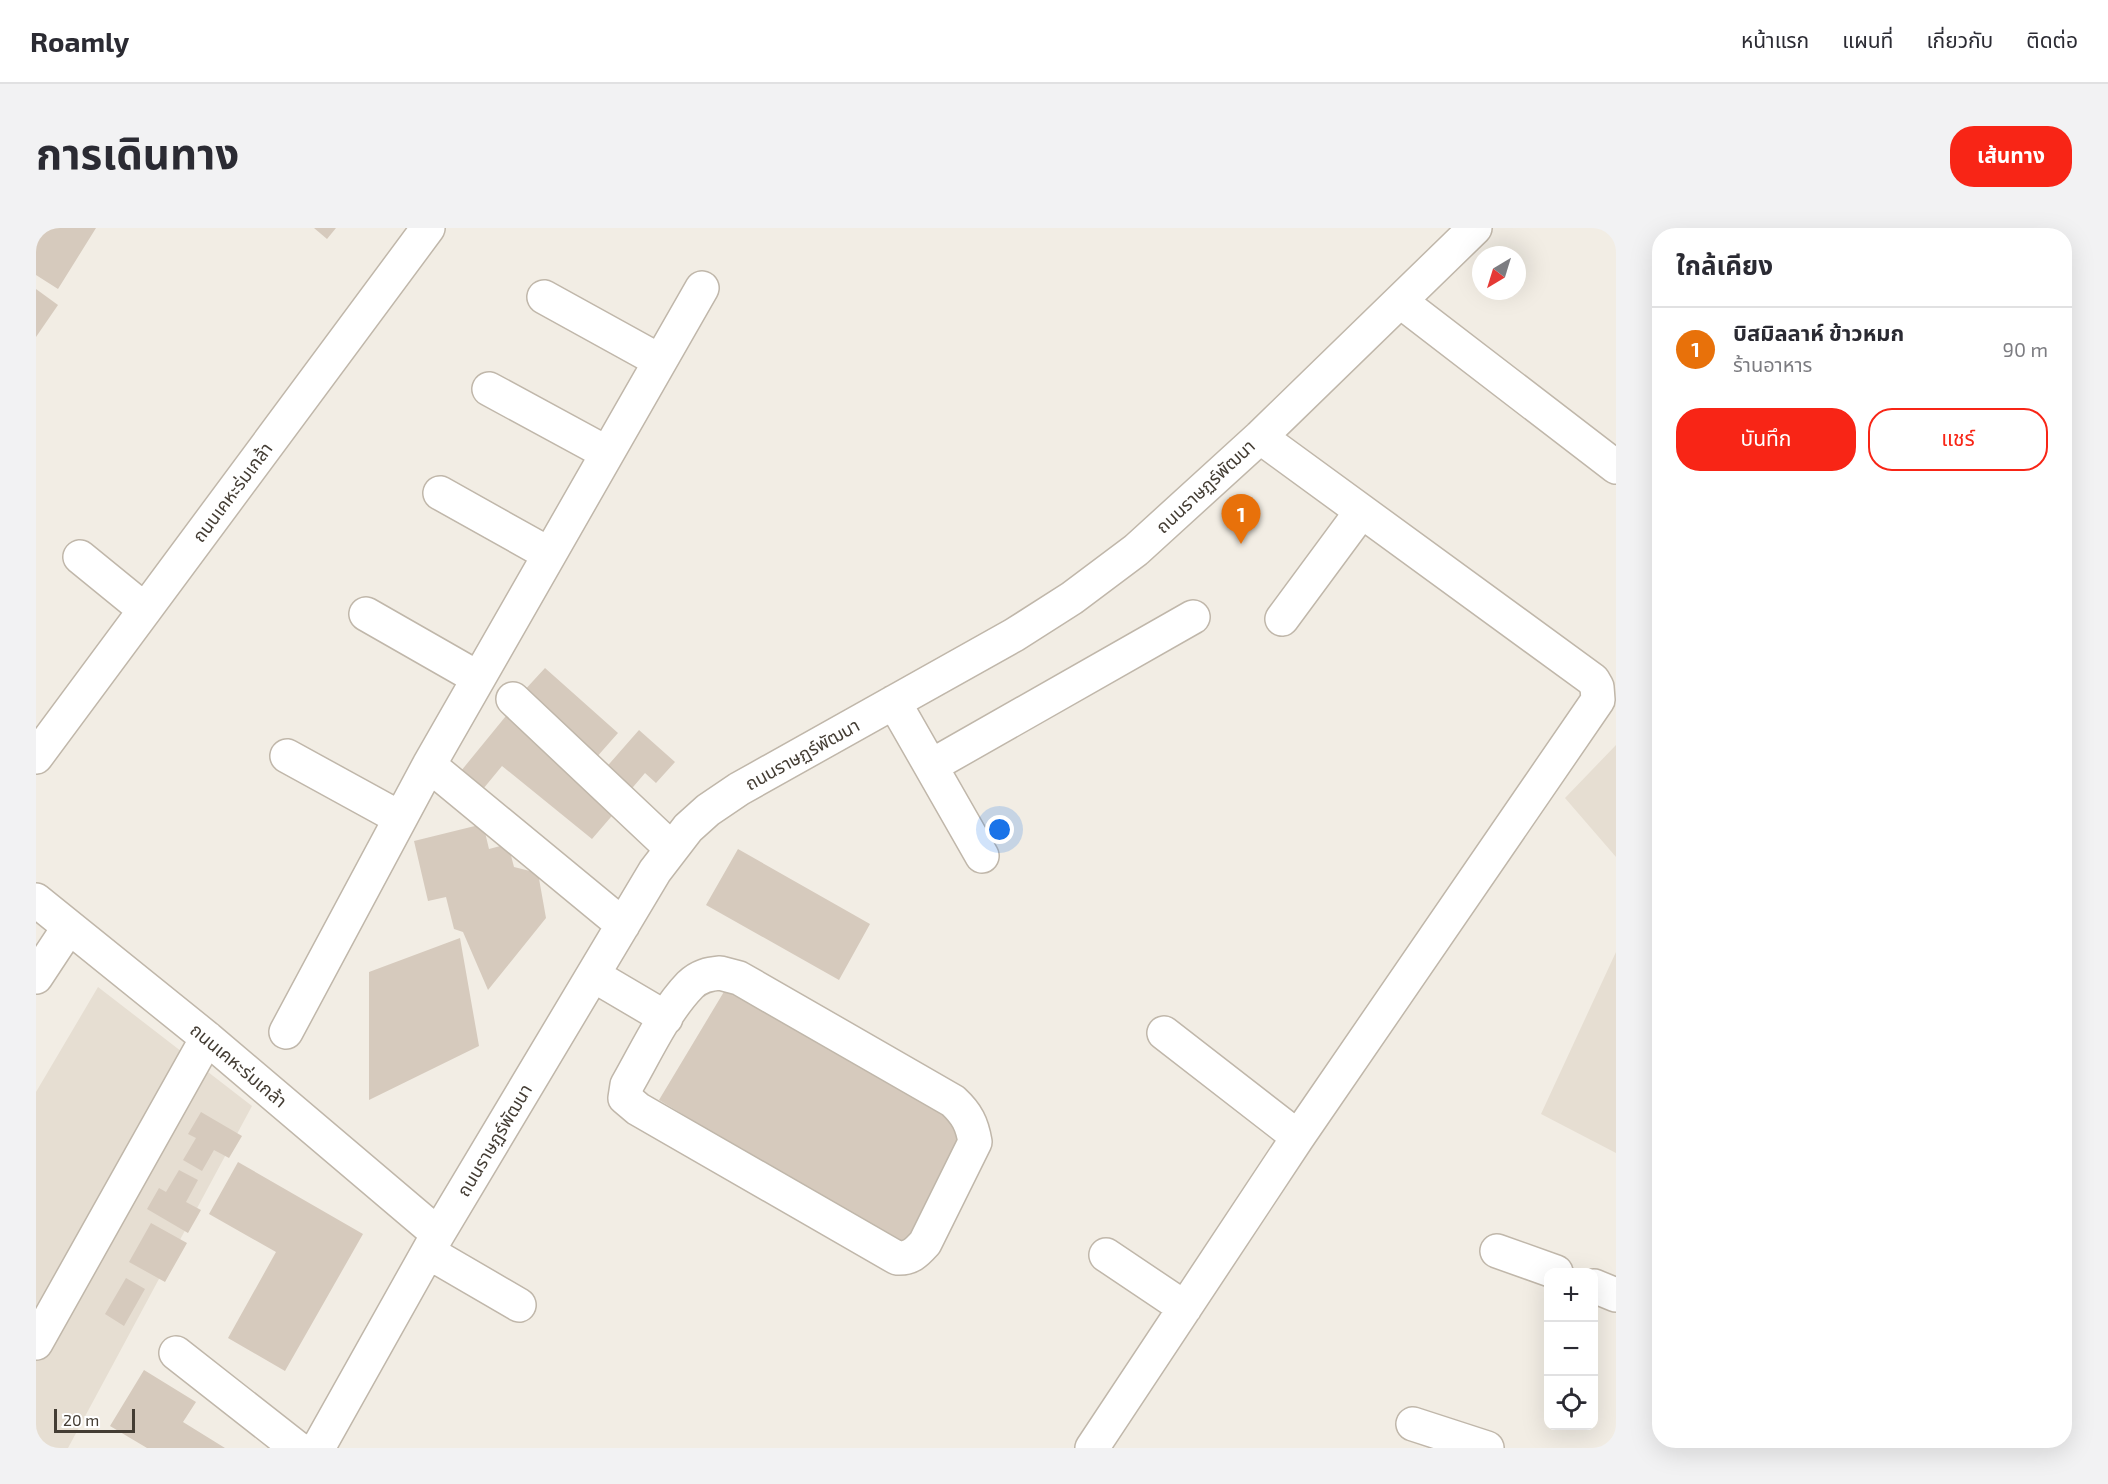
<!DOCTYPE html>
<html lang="th">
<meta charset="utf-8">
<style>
:root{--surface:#fff;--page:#f2f2f3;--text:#2b2b33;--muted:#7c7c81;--line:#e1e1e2;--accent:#f82516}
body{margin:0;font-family:"Exo 2","Noto Sans Thai",sans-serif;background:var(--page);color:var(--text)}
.controls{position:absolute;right:18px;bottom:18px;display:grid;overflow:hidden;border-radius:12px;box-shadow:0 6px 24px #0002}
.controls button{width:54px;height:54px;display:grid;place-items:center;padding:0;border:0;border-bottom:2px solid var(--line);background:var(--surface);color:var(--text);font:30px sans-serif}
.compass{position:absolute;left:1436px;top:18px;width:54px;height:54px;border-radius:50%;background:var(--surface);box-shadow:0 6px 24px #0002;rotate:218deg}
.scale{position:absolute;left:18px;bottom:15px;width:81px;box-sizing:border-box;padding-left:6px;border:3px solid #443d34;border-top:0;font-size:16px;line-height:21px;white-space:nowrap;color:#443d34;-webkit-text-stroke:4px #fff;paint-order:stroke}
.you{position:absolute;left:964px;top:602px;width:21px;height:21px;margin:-15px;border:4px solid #fff;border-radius:50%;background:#1a73e8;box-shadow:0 0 0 9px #1a73e833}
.badge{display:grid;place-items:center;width:39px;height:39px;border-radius:50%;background:var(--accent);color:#fff;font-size:20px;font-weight:700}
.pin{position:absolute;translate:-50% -50px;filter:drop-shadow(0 2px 3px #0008)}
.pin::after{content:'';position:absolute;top:32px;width:21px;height:18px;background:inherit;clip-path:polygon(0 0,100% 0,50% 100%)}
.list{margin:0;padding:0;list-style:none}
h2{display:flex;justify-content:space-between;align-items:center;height:78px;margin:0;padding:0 24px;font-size:26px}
h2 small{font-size:20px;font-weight:400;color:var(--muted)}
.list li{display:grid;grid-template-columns:39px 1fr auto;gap:18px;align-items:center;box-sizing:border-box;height:84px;padding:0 24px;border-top:2px solid var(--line)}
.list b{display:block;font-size:22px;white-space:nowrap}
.list p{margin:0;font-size:20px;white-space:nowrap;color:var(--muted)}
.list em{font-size:20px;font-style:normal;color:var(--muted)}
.actions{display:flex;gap:12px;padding:18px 24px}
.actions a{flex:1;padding:14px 0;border:2px solid var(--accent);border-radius:24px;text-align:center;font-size:21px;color:var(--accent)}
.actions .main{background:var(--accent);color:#fff}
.icon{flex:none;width:33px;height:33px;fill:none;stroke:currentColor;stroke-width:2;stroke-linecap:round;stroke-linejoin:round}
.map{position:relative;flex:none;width:1580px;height:1220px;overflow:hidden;border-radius:24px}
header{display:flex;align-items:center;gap:36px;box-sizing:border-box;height:84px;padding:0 30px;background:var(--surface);border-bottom:2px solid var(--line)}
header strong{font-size:28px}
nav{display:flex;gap:33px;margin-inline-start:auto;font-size:21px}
.intro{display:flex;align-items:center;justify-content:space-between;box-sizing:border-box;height:144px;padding:0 36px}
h1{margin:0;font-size:42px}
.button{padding:15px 27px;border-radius:24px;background:var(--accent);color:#fff;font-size:21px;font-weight:700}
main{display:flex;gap:36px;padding:0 36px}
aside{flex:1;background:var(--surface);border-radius:24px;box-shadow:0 6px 24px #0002}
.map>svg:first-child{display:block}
.residential{fill:#e6ded2}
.building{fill:#d6cabd}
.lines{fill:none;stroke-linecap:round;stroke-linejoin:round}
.minor-casing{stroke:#c0b7aa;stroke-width:36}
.minor{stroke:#fff;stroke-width:33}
.labels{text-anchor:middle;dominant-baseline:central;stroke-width:4.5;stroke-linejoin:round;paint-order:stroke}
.street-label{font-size:18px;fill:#443d34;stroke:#fff}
</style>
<header>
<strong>Roamly</strong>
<nav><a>หน้าแรก</a><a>แผนที่</a><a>เกี่ยวกับ</a><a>ติดต่อ</a></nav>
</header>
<div class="intro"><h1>การเดินทาง</h1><a class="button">เส้นทาง</a></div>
<main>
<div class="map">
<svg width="1580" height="1220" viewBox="0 0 1580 1220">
<rect width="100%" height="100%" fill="#f2ede4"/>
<path class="residential" d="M1580,517V629L1529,570Z
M1580,724V925L1505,886Z
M62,759L216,878L32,1220H0V864Z"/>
<path class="building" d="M7,0H60L22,61L0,47V11Z
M278,0H300L291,11Z
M0,61L22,77L0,109Z
M509,440L582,505L559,531L486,465Z
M474,483L587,575L556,611L466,538L438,572L416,554Z
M603,502L639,534L620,555L609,545L592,565L567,543Z
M447,596L453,621L472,616L478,639L502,645L510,690L452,762L427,704L418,701L410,669L392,673L378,613Z
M702,621L834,696L803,752L670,677Z
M424,710L443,818L333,872V744Z
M692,757L935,903L866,1019L623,872Z
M165,884L206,908L193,930L178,922L166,943L147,932L160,910L152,906Z
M202,934L327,1006L249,1143L192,1110L240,1024L173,986Z
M143,942L162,952L150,974L165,982L152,1005L111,981L123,960L130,964Z
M115,995L151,1015L129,1054L93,1034Z
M90,1050L109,1061L88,1098L69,1086Z
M108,1142L160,1174L147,1194L189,1220H111L74,1198Z"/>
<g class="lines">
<g class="minor-casing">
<path id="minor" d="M508,69L624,133
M1364,73L1580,239
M453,161L571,225
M404,265L513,326
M44,329L109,382
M330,386L442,450
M1246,391L1325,284
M477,471L635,620
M858,474L946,628
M251,528L364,590
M0,529L392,0
M393,537L587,697
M895,538L1157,389
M0,672L171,810L402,1006
M684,745L703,750L917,873C931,886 936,896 939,914L889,1015C880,1025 874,1031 861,1030L602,881L589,870L591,857C610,824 628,784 654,757C663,748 673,746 684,745Z
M557,747L630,790
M0,749L33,699
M250,804L393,537L666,60
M1128,805L1262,909
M1461,1023L1520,1044
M392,1024L483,1077
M1070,1027L1149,1080
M1558,1058L1580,1067
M0,1115L171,810
M140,1125L261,1220
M1377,1196L1451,1220
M282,1220L402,1006L619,643L652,600L672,582L703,561L978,407L1036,370L1100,322L1224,209L1439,0
M1056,1220L1262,909L1562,472L1561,459L1557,452L1224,209"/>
</g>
<use href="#minor" class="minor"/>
</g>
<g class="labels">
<g class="street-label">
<text transform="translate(1169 258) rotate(-43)">ถนนราษฏร์พัฒนา</text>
<text transform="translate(196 264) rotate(-53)">ถนนเคหะร่มเกล้า</text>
<text transform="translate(766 526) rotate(-29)">ถนนราษฏร์พัฒนา</text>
<text transform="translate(203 837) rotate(40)">ถนนเคหะร่มเกล้า</text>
<text transform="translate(458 912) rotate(-59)">ถนนราษฏร์พัฒนา</text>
</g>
</g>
</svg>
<div class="controls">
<button>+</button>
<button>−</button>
<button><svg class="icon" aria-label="locate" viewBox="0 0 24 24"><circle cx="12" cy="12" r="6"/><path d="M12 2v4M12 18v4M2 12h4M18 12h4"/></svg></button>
</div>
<svg class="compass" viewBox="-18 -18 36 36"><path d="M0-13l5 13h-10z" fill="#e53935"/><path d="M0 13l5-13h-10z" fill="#7c7c81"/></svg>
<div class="scale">20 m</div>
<div class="you"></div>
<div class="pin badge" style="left:1205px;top:316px;background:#e8710a">1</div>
</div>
<aside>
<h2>ใกล้เคียง<small></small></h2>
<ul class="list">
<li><span class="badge" style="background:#e8710a">1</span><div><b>บิสมิลลาห์ ข้าวหมก</b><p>ร้านอาหาร</p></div><em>90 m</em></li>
</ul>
<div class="actions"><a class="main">บันทึก</a><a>แชร์</a></div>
</aside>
</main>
